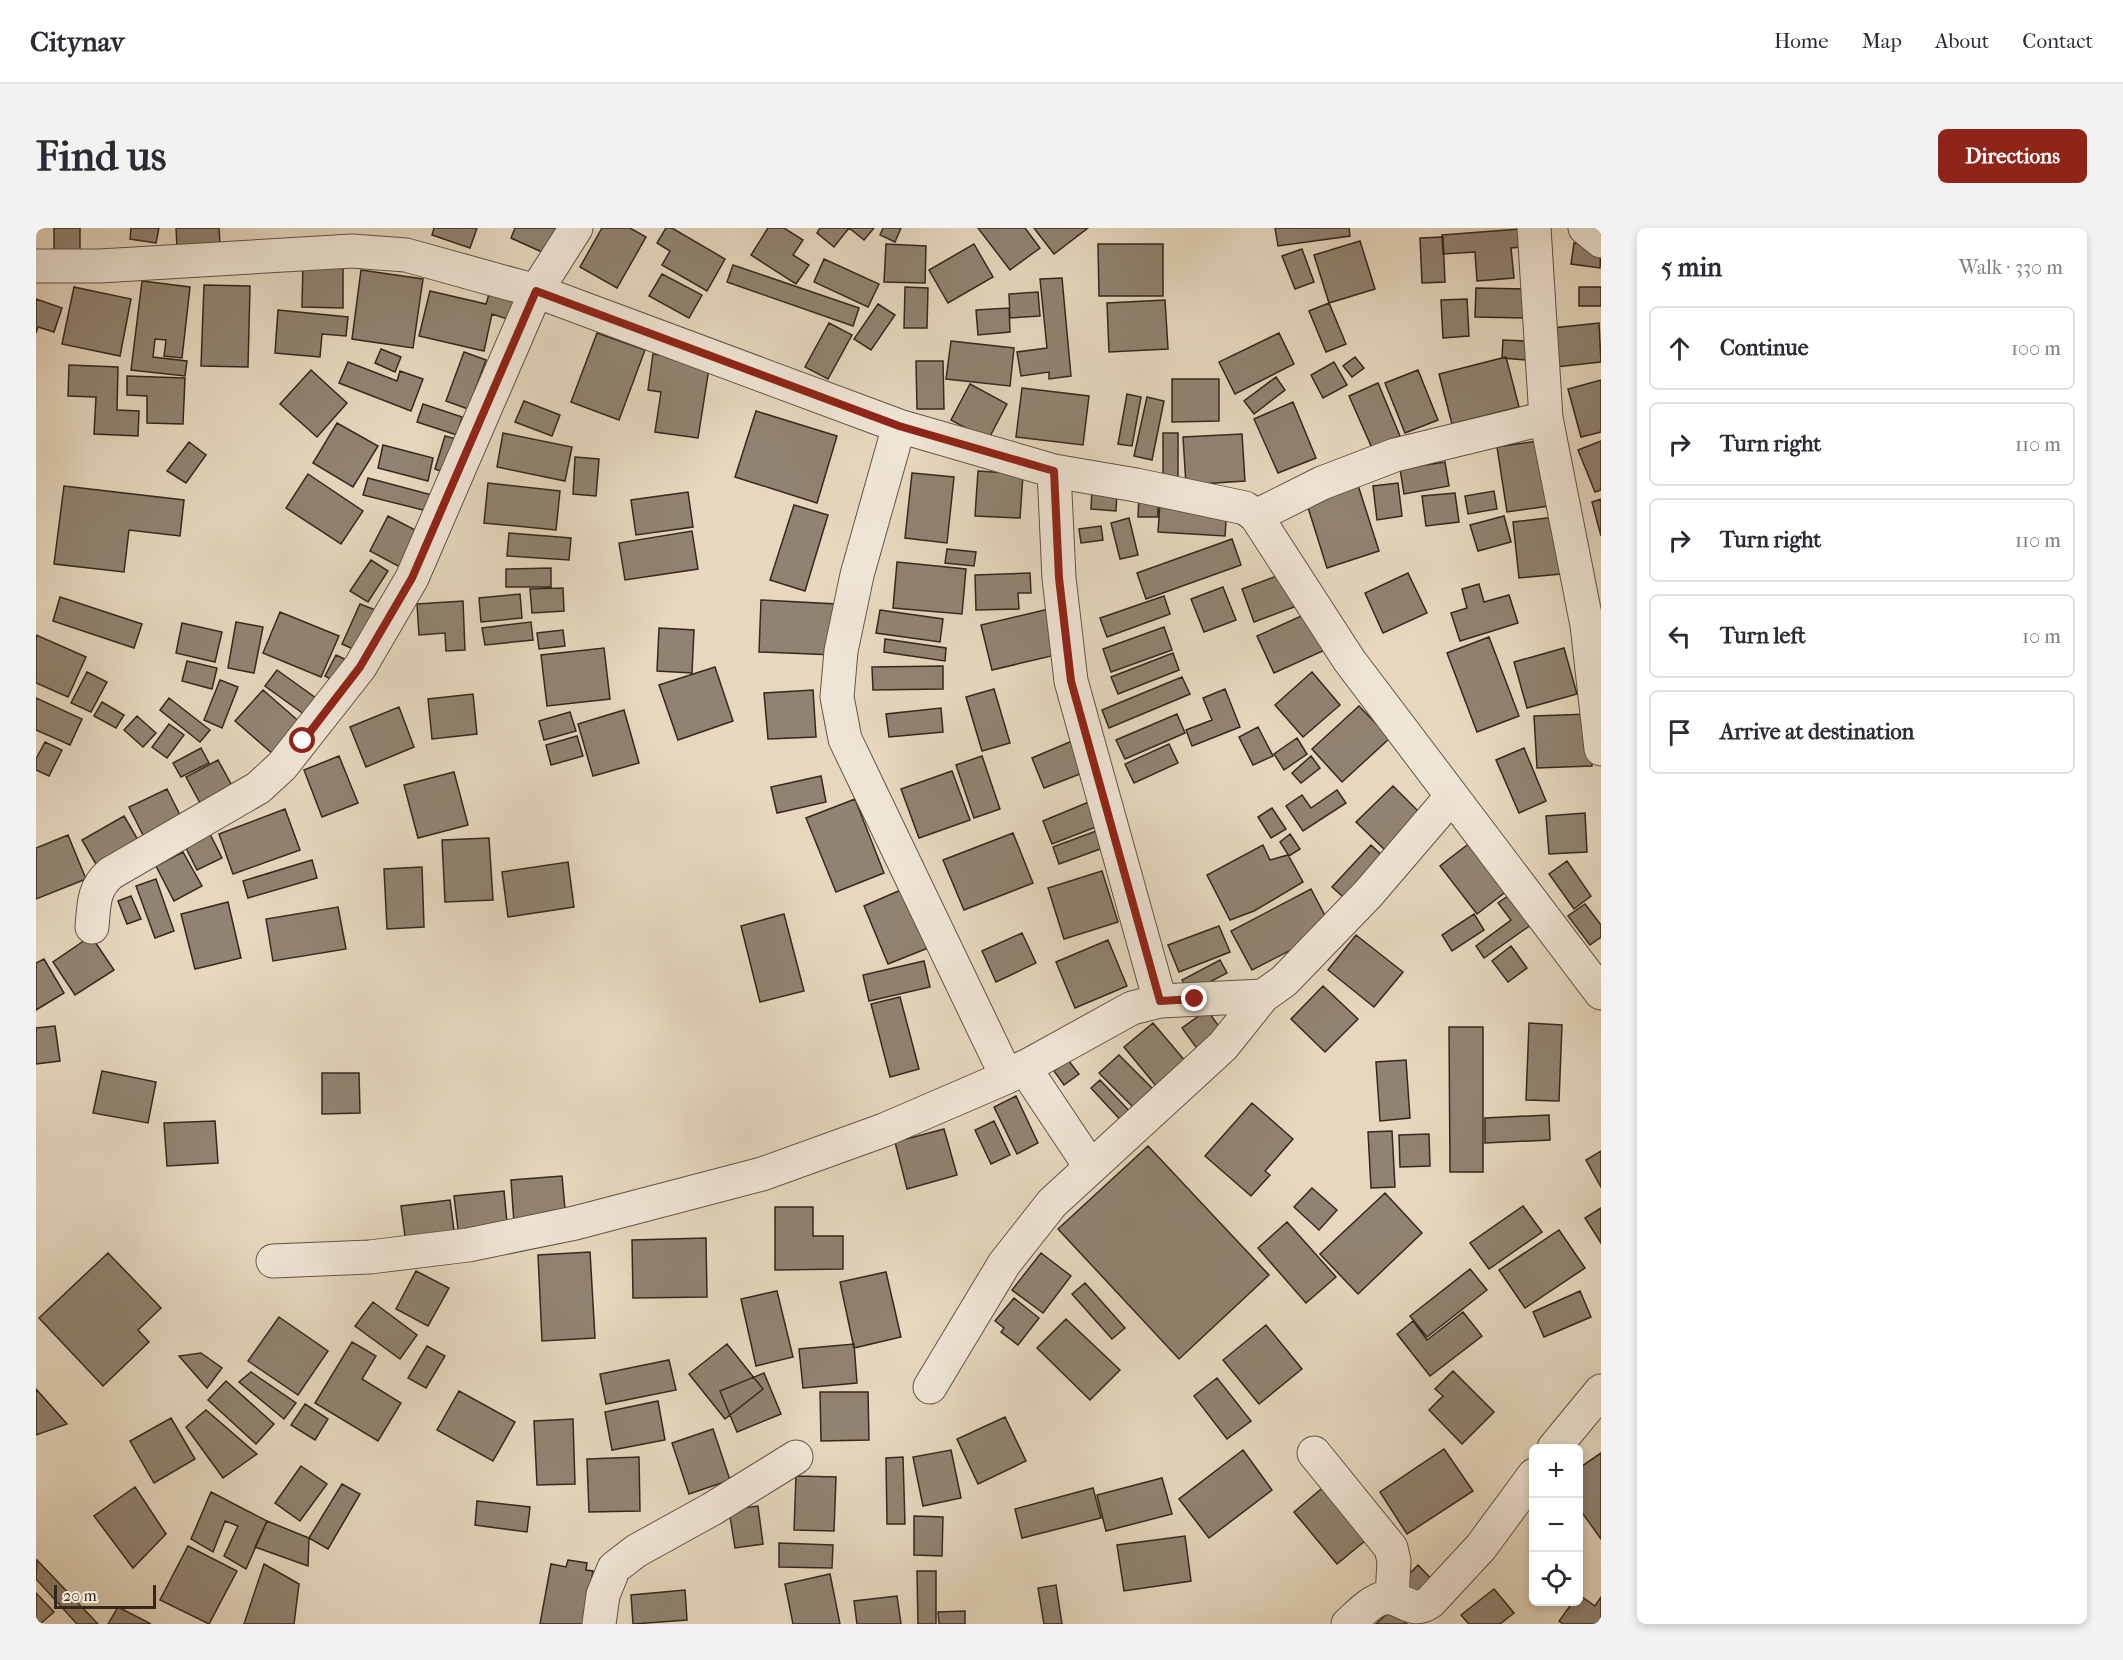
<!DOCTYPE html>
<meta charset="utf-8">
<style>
:root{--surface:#fff;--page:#f2f2f3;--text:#2b2b33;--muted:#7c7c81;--line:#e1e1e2;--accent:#8f2418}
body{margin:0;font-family:"IM FELL French Canon",serif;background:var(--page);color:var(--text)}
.controls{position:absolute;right:18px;bottom:18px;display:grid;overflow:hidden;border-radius:9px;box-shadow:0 3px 9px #0003}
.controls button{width:54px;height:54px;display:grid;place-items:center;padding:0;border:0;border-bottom:2px solid var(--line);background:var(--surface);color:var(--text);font:30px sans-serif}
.scale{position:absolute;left:18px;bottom:15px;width:102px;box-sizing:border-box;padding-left:6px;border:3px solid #34291e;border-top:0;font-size:16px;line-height:21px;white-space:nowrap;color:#34291e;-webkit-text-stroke:4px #efe5d5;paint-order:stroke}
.stop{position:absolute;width:18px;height:18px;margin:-14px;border:4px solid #8f2418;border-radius:50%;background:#fff}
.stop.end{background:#8f2418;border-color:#fff;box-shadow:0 2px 6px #0008}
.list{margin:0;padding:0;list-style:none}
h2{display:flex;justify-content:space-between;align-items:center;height:78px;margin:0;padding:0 24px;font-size:26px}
h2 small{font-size:20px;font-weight:400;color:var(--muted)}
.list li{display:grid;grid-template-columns:39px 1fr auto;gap:18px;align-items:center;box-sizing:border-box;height:84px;margin:0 12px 12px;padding:0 12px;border:2px solid var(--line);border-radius:9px}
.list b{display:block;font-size:22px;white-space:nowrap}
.list em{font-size:20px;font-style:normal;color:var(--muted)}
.icon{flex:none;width:33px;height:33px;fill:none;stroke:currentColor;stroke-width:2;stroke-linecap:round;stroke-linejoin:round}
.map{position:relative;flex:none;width:1565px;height:1396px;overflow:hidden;border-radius:9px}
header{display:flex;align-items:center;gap:36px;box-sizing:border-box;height:84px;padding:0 30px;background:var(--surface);border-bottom:2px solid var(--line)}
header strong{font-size:28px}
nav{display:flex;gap:33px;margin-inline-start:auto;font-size:21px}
.intro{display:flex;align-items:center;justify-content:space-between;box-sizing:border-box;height:144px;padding:0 36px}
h1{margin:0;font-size:42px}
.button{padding:15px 27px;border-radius:9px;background:var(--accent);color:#fff;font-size:21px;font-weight:700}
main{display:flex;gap:36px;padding:0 36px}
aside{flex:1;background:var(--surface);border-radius:9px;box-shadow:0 3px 9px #0003}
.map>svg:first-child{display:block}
.building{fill:#918371;stroke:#34291e;stroke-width:1.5}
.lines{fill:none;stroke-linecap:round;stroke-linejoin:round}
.minor-casing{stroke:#605446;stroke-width:35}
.minor{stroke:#efe5d5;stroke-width:33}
.route{stroke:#8f2418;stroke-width:8}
</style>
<header>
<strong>Citynav</strong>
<nav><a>Home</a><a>Map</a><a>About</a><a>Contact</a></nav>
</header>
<div class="intro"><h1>Find us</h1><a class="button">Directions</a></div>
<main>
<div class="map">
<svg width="1565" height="1396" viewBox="0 0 1565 1396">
<rect width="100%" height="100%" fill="#e6d7be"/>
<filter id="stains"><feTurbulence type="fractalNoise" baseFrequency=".00333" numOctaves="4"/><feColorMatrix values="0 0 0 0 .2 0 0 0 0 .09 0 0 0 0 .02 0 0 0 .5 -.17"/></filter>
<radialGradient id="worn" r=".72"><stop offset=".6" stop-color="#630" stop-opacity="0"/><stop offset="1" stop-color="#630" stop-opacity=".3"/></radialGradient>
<path class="building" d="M18,0H44V23H18Z
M95,0H123L120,15L94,11Z
M140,0H183L184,16L141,19Z
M398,0H441L434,20L396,7Z
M479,0H520L508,25L475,10Z
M566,0H594L610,9L581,60L544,39Z
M630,0H636L689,31L671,63L626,37L634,23L621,15Z
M732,0H748L767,12L757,27L773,37L760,56L715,27Z
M784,0H838L828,12L813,0L798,19L781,5Z
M847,0H865L859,14L844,7Z
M942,0H989L1004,20L974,42Z
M998,0H1052L1018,26Z
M1239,0H1313L1314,8L1242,18Z
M1484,1L1485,19L1475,20L1478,50L1441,53L1439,24L1407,26L1406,7Z
M1407,9L1409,54L1386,55L1384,10Z
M1324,13L1339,61L1293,75L1278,27Z
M1538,15L1565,18L1564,40L1535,36Z
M850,16L890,18L889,55L848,54Z
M938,16L957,49L912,75L893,42Z
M1062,16H1127V68H1063Z
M1266,21L1278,54L1259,61L1246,28Z
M788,31L843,56L832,79L778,54Z
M267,33H307V80L266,79Z
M697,37L823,80L817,98L691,54Z
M325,42L387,51L377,120L316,111Z
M626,46L666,67L653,90L613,68Z
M1026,50L1035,148L1013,151V144L985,148L981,124L1011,120L1004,51Z
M106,53L154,59L146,130L128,128L130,112L119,111L117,129L151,133L149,148L95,142Z
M168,57L214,58L212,139L165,138Z
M38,59L95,71L84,128L26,116Z
M869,59L892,60L891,100H868Z
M1543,59H1565V78H1543Z
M1440,60L1494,61L1493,90L1439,89Z
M394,63L450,76L454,63L484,71L477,93L456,86L448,123L383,108Z
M1002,64L1004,88L974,90L973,66Z
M0,71L26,80L18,104L2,99L0,105Z
M1431,71L1433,108L1407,110L1405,72Z
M1129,72L1132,121L1073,124L1071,75Z
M1293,75L1310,116L1290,124L1273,83Z
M842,76L859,87L835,122L818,111Z
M973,80L974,104L942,107L940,82Z
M242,82L312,89L310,108L286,106L284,129L239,125Z
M793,95L816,107L792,151L769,139Z
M1563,95L1565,134L1520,139L1516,100Z
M561,105L609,122L583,192L535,174Z
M1243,105L1258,136L1199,166L1183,134Z
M1467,112L1492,113L1491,132L1466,130Z
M915,113L978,120L974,158L910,151Z
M345,121L365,129L359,144L339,135Z
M428,124L450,132L432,181L410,173Z
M617,126L674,134L662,210L619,204L625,164L612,162Z
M1319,129L1328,140L1316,149L1307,138Z
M1470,129L1483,179L1416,196L1403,146Z
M880,133H907L908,181H881Z
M312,134L361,153L364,143L387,151L375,183L303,155Z
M1298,134L1311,157L1287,170L1275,147Z
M33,137L82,139L81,182L103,183L102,208L58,206L60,169L32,168Z
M275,142L311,175L281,209L244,176Z
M1382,142L1402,192L1369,205L1349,155Z
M91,148L149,150L147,196L111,195V168L91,167Z
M1240,149L1249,162L1218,186L1208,173Z
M1136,151H1183V193L1136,194Z
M1565,152V204L1545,209L1532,161Z
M1342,155L1364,208L1336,220L1313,168Z
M934,156L971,176L952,212L915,192Z
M986,160L1053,168L1047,217L980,209Z
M1091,166L1105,169L1096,218L1082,216Z
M1111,169L1128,173L1116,232L1098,228Z
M488,173L524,187L516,208L479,194Z
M1257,174L1280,230L1242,245L1218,191Z
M387,176L426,189L421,207L381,194Z
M720,183L801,208L781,275L699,249Z
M301,195L342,218L317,259L277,235Z
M467,205L536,219L529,253L461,239Z
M1127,205H1142V252H1127Z
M1206,206L1209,253L1150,257L1147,209Z
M409,208L424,212L413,246L399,241Z
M1502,213L1513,278L1471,284L1461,219Z
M1565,213V262L1559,264L1542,222Z
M153,214L170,227L150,255L131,243Z
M347,217L397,230L392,253L342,240Z
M539,229L563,231L560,268L537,266Z
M1409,234L1413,258L1368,266L1364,241Z
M942,243L987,246L984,290L939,288Z
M876,245L918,249L911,315L869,310Z
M272,246L327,283L305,316L250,280Z
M332,250L396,267L391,283L327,267Z
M1321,254L1343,323L1291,340L1269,270Z
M452,255L524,263L520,302L448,295Z
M1362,255L1366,288L1341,292L1337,258Z
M28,258L148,272L144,308L93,302L88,344L18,336Z
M1056,262L1081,263L1080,283L1055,281Z
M1458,263L1461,281L1432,286L1429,268Z
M652,264L657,299L600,307L595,272Z
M1419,265L1423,294L1390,298L1386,268Z
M1103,266L1122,267V289H1102Z
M1565,271V308L1556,274Z
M1124,275L1191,280L1189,308L1122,304Z
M758,277L792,287L769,363L734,352Z
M352,288L383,304L364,339L334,323Z
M1468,288L1475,314L1442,323L1434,297Z
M1519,289L1525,346L1483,350L1477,294Z
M1093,290L1102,327L1084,331L1075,295Z
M1065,298L1067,312L1045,315L1043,301Z
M656,303L662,341L589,352L583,315Z
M473,305L535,310L533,332L471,328Z
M1196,311L1205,337L1110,371L1101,345Z
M911,321L940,324L938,338L909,335Z
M335,332L352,343L332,374L314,363Z
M861,334L930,341L926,386L857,380Z
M515,340V359H470V341Z
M1254,343L1266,376L1218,394L1206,361Z
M994,345L995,365H982L983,381L940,382L939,347Z
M1372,345L1391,385L1347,405L1329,365Z
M1443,356L1448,374L1473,367L1482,395L1424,413L1415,385L1431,380L1426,361Z
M1187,359L1200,392L1168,404L1155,371Z
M527,360L528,383L496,385L494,361Z
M484,366L486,390L445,394L443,370Z
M1128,368L1134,386L1071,409L1064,390Z
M24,369L106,396L98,420L17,393Z
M725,372L801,376L799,427L723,424Z
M427,373L429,422L410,423L409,405L383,407L381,376Z
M324,376L342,383L324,424L306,416Z
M1013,381L1024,426L956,442L945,397Z
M844,382L907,391L904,414L840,405Z
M244,384L303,408L285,449L227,425Z
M1272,385L1289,422L1238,445L1221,408Z
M200,394L227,399L218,445L192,440Z
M495,394L497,412L449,417L446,400Z
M146,395L186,404L179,434L140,425Z
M1128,399L1136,422L1075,444L1067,421Z
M623,400L658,402L656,445L621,443Z
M527,402L529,418L503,421L501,405Z
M0,407L50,429L32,469L0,455Z
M1453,409L1483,488L1441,504L1411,425Z
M849,411L910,420L909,433L848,424Z
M568,420L574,471L511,478L505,427Z
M1528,420L1541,466L1491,480L1478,434Z
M1137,425L1143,442L1082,466L1075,449Z
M300,427L315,434L303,456L289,448Z
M151,433L181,440L176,461L146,453Z
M907,438V461L837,462L836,439Z
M679,439L697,493L642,512L623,457Z
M241,442L284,473L272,489L229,458Z
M51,444L71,454L55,484L35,475Z
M1276,444L1304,477L1267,509L1239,477Z
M1146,449L1154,466L1073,500L1066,482Z
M184,452L202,459L186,500L168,492Z
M958,461L974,515L946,523L930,469Z
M1189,461L1204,499L1156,518L1150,502L1176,492L1167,470Z
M227,462L266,496L238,527L199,493Z
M777,462L780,509L732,511L728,465Z
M437,466L441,506L396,511L392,471Z
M0,470L46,491L34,517L0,502Z
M133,470L174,502L164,514L124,482Z
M66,474L88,487L80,500L58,488Z
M1323,478L1354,510L1306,554L1276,521Z
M363,479L378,519L330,539L314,499Z
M905,480L907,504L853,509L850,486Z
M588,482L603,535L557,548L542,496Z
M534,484L540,503L508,512L503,493Z
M1141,486L1149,505L1089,531L1080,512Z
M1554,486L1556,538L1501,540L1498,488Z
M101,488L120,505L107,519L88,502Z
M133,496L148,507L131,530L116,519Z
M1222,499L1237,528L1217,537L1203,509Z
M541,508L547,528L515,537L510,517Z
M1261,510L1271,526L1248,542L1238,526Z
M1036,513L1049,544L1008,560L996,530Z
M9,514L26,522L13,548L0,542V531Z
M1133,516L1142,535L1098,555L1089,536Z
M165,520L173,535L145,549L137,535Z
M1488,520L1510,573L1483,585L1460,532Z
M303,528L322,575L286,589L268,542Z
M946,528L964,581L938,590L920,537Z
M1275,528L1284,540L1265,555L1256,545Z
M182,532L201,567L169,584L150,549Z
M916,543L934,592L883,610L865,561Z
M418,544L432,597L382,610L368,557Z
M785,548L790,574L741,585L735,559Z
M1357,558L1387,588L1351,624L1320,594Z
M131,561L147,593L109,611L93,579Z
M1301,562L1310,575L1267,603L1250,578L1266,567L1275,580Z
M819,571L848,645L800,664L770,590Z
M1060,571L1070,595L1016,616L1007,593Z
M1236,580L1250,601L1235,610L1222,589Z
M249,581L264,622L197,646L183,606Z
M1549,585L1551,624L1513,626L1510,588Z
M88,588L106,619L64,643L46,612Z
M1071,599L1078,616L1023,636L1017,619Z
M173,604L186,630L161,642L148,616Z
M977,605L997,655L928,682L907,632Z
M1254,606L1264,621L1253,628L1244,614Z
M32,607L50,651L0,671V620Z
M453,610L457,672L409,674L406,612Z
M1435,614L1472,662L1441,686L1404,638Z
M1227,617L1234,632L1252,627L1267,654L1218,683L1194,692L1171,647Z
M1335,617L1352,633L1314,675L1296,659Z
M147,624L166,658L138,673L120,638Z
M276,632L281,650L212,670L207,653Z
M1531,633L1555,668L1538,681L1513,646Z
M532,634L538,679L472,689L466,644Z
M386,639L388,699L351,701L348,641Z
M1066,643L1082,694L1028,711L1012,660Z
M120,651L138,703L119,710L100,658Z
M867,661L892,720L852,736L828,678Z
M1275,661L1296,701L1216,742L1195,703Z
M1479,663L1502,692L1448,730L1440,718L1475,692L1462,675Z
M95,668L105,691L91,696L82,673Z
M192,674L205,730L159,741L145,686Z
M1549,676L1565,697V709L1554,717L1532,688Z
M302,679L310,721L237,733L230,691Z
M748,686L768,763L724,774L705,698Z
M1438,686L1448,702L1416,723L1406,707Z
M1183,698L1194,724L1143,744L1132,717Z
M986,705L1000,735L960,754L946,723Z
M1320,707L1367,744L1338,779L1292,742Z
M55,708L78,742L39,767L17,734Z
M1072,712L1091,758L1039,780L1020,734Z
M1475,718L1491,740L1472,754L1456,733Z
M8,731L28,765L0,782V735Z
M1184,732L1191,745L1153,765L1146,752Z
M888,733L894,759L833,773L827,747Z
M1287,758L1322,791L1289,824L1255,791Z
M864,769L883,841L854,849L835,776Z
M1171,782L1190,808L1165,826L1146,800Z
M1117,795L1155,840L1125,864L1088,819Z
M1493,795L1526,797L1523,873L1490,872Z
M19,798L24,833L0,836V800Z
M1413,799H1447V944H1414Z
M1083,827L1123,867L1103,885L1063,845Z
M1032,832L1043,846L1028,857L1018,843Z
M1370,832L1374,890L1344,893L1340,834Z
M66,843L120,854L112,895L57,885Z
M286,845H323L324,885L286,886Z
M1064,852L1099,889L1090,898L1055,860Z
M980,868L1002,915L981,926L958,879Z
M1216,875L1257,911L1229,943L1234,947L1215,968L1169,928Z
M1513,887L1514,912L1449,915V890Z
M179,893L182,935L131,938L128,895Z
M958,893L974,927L955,936L939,902Z
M908,901L921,947L871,961L859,914Z
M1356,903L1359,959L1335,960L1332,904Z
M1393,906L1394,938L1364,939L1363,907Z
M1112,918L1233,1047L1143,1131L1022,1001Z
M1565,923V959L1550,932Z
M526,948L530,992L478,995L475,952Z
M1276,960L1301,982L1283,1002L1258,979Z
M468,963L472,1005L423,1010L418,968Z
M1349,965L1386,1005L1322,1066L1284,1026Z
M414,972L419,1010L370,1016L365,978Z
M1487,978L1506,1004L1453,1041L1434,1015Z
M739,979H777V1008H807V1041L739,1042Z
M1565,980V1015L1549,990Z
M1251,994L1300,1049L1270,1075L1222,1020Z
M1523,1002L1549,1040L1489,1080L1463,1042Z
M670,1010L671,1069L597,1070L596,1012Z
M554,1024L559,1110L506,1113L502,1027Z
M72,1025L125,1080L102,1102L113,1114L67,1158L3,1090Z
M1005,1025L1035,1048L1007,1085L976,1062Z
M1434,1041L1451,1062L1391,1109L1374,1088Z
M380,1043L413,1060L392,1098L360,1081Z
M850,1044L865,1109L818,1120L804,1054Z
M1049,1055L1089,1100L1076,1111L1036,1066Z
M741,1063L757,1129L720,1138L705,1071Z
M1544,1063L1555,1089L1508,1109L1497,1084Z
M978,1070L1003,1090L982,1117L965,1104L968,1100L959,1093Z
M337,1074L381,1107L364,1131L319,1098Z
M1427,1084L1446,1108L1394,1148L1361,1106L1377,1093L1391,1112Z
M243,1089L292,1123L262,1167L212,1133Z
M1030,1091L1084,1142L1054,1172L1001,1120Z
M1230,1097L1266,1141L1223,1176L1187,1132Z
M316,1114L340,1128L326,1151L365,1175L342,1213L279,1175Z
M691,1116L727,1161L689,1191L653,1146Z
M818,1116L821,1155L767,1160L763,1121Z
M391,1118L409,1128L390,1160L372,1150Z
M165,1125L186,1140L171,1160L143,1128Z
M633,1132L640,1162L570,1176L564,1146Z
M1417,1143L1458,1184L1426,1216L1393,1182L1407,1168L1399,1161Z
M215,1144L260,1175L248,1191L203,1154Z
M728,1145L745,1186L701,1204L684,1163Z
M1181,1150L1215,1193L1191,1211L1158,1168Z
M190,1153L238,1196L220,1216L172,1172Z
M0,1161L31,1196L0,1207Z
M423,1163L479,1194L457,1233L401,1202Z
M784,1164H832L833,1212L785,1213Z
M622,1173L629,1212L576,1222L569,1184Z
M269,1176L292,1191L279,1212L255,1197Z
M170,1182L221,1226L187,1250L150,1199Z
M969,1189L990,1233L942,1256L921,1211Z
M135,1190L159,1231L118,1255L94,1213Z
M537,1191L539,1256L501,1257L498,1193Z
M677,1201L694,1252L653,1266L636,1215Z
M1408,1221L1437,1263L1371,1306L1344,1264Z
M915,1222L925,1270L887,1278L877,1229Z
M1207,1222L1236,1262L1173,1310L1143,1271Z
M1565,1225V1311L1542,1279V1241Z
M603,1229L604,1283L553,1284L551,1231Z
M867,1229L869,1296H851L850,1230Z
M265,1238L291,1256L264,1293L239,1275Z
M760,1248L800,1249L798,1303L758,1302Z
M1126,1250L1136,1286L1070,1303L1061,1267Z
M306,1256L324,1266L292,1321L273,1310Z
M1291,1256L1335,1308L1301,1336L1258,1284Z
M99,1259L130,1306L97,1340L58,1288Z
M1057,1260L1065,1290L986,1310L979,1281Z
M175,1264L231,1293L210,1341L188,1328L202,1298L189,1293L177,1324L155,1311Z
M441,1273L494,1279L491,1304L439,1297Z
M722,1278L727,1316L699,1320L693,1282Z
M878,1288L907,1289L906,1328L878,1327Z
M231,1293L273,1310L272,1338L219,1319Z
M1149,1308L1155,1353L1088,1363L1081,1317Z
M743,1315L797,1317L796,1340L743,1339Z
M152,1318L201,1343L173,1396L124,1372Z
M1,1332L62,1396H41L0,1351Z
M532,1332L551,1335L550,1342L557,1343L548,1396H504L515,1336L530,1339Z
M228,1336L263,1356L258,1396H208Z
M1382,1337L1402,1358L1386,1372L1367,1352Z
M881,1343H900V1396H882Z
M794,1346L804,1396H757L749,1356Z
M1020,1357L1026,1396H1008L1002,1360Z
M1458,1361L1478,1385L1464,1396H1433L1425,1387Z
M649,1362L651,1392L597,1396L595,1367Z
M0,1365L18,1384L4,1396H0Z
M1542,1366L1559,1378L1565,1369V1396H1527L1523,1393L1537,1374H1542Z
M861,1368L865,1396H821L818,1373Z
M82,1379L115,1396H72Z
M1356,1381L1371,1396H1340Z
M929,1383V1396H903L902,1384Z"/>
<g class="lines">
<g class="minor-casing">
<path id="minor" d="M1498,0L1510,190L1551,397L1565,521
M1549,0L1565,13
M0,38H64L316,23L370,27L500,63L863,198L1018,243L1100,257L1209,280L1220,288L1313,432L1565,765
M863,198L821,347L805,423L801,469L809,511L971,849
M1018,243L1023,350L1035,453L1124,773
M1220,288L1286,255L1359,227L1510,190
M56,699C58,676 57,660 75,645L222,560L246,538L324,439L376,350L500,63L540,0
M988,839L1054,938
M237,1033L334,1029L432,1017L539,995L726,946L848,902L971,849L1096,780L1124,773L1227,768L1248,753L1332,666L1416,568
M894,1159L968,1036L1016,975L1187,818L1227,768
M1518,1220L1565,1163
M1278,1225L1355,1320L1358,1333L1356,1370
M563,1396L567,1367L578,1340L600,1323L676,1281L760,1229
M1312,1396C1321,1388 1336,1372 1348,1370C1367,1367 1374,1388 1394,1374L1445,1319L1498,1247"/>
</g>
<use href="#minor" class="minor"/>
</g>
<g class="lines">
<path class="route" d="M267,513L324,439L376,350L500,63L863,198L1018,243L1023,350L1035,453L1124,773L1159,771"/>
</g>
<rect width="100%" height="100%" filter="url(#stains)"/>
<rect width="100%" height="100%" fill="url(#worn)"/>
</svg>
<div class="controls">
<button>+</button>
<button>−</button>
<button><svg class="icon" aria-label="locate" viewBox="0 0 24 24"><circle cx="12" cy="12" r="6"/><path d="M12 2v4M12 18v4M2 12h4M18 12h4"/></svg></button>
</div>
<div class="scale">20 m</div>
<div class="stop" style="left:267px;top:513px"></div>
<div class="stop end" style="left:1159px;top:771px"></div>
</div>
<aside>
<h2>5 min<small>Walk · 330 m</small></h2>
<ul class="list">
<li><svg class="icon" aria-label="ahead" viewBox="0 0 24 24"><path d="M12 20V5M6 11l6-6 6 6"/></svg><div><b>Continue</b></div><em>100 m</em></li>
<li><svg class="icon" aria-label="right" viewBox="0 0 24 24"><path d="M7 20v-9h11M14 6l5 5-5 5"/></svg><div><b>Turn right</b></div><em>110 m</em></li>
<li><svg class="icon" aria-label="right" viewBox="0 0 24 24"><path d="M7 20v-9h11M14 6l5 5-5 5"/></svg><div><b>Turn right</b></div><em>110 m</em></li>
<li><svg class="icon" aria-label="left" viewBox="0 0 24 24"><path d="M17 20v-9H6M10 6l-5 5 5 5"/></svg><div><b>Turn left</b></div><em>10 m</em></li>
<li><svg class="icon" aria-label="arrive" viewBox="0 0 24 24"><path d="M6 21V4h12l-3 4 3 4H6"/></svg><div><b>Arrive at destination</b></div></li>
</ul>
</aside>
</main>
